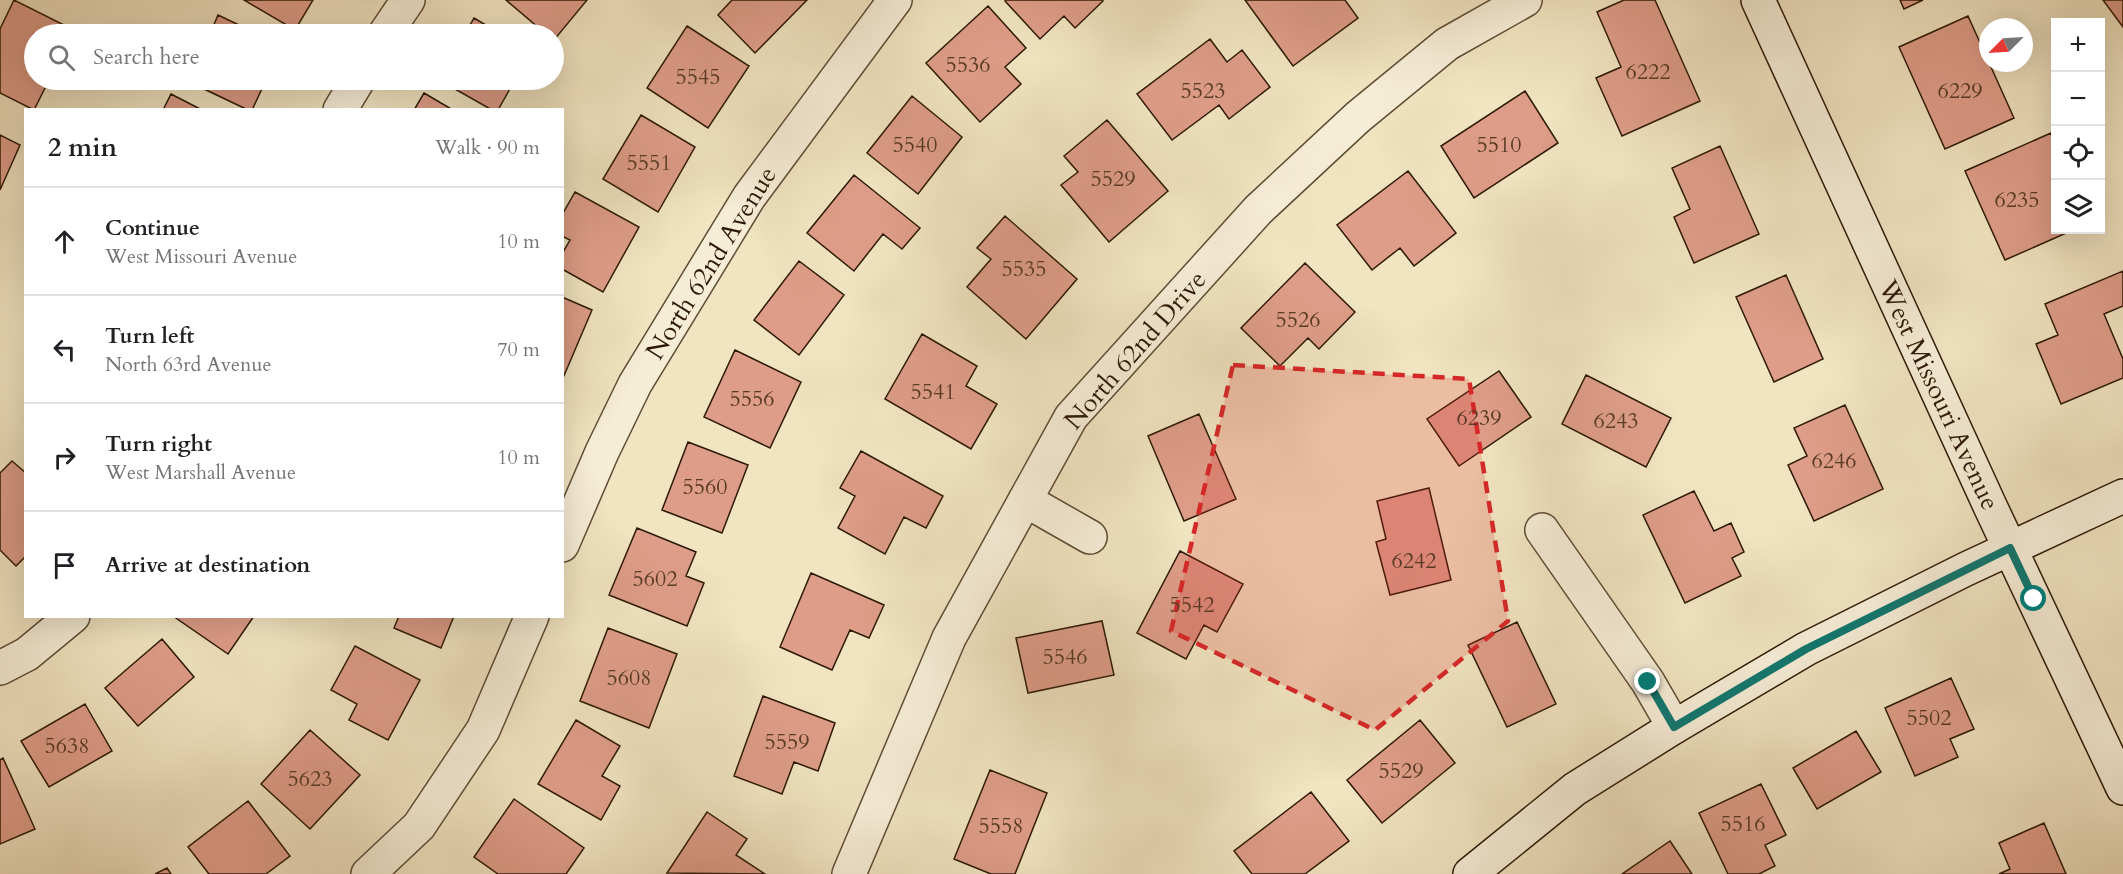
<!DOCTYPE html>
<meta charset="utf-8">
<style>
:root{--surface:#fff;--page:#f2f2f2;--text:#202124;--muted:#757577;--line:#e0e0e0}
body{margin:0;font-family:Cardo,serif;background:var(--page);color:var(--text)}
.controls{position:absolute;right:18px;top:18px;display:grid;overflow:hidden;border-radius:0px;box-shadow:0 6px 24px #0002}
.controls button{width:54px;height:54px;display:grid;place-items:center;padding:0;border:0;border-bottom:2px solid var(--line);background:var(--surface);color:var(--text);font:30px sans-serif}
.compass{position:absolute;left:1979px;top:18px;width:54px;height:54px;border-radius:50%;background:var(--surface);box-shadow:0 6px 24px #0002;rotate:246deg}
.stop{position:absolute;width:18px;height:18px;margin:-14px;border:4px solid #0f766e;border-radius:50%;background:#fff}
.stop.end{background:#0f766e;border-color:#fff;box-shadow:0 2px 6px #0008}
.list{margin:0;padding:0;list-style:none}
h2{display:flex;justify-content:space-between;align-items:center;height:78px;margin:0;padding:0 24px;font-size:26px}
h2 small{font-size:20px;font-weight:400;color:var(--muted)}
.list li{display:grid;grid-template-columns:39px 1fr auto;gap:18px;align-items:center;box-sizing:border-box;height:108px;padding:0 24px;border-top:2px solid var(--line)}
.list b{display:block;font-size:22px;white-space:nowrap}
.list p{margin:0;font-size:20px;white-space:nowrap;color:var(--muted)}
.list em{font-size:20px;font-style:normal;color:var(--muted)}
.icon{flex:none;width:33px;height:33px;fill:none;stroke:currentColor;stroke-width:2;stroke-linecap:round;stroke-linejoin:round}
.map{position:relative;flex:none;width:2123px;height:874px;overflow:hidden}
.search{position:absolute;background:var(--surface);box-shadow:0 6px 24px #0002;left:24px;top:24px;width:540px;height:66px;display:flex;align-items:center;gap:15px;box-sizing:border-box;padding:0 21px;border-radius:33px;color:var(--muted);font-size:22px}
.panel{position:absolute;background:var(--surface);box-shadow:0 6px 24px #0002;left:24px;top:108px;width:540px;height:510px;border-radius:0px}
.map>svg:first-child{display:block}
.building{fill:#de9d88;stroke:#2d1906;stroke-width:1.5}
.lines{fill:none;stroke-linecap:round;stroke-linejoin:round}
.street-casing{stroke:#5e4c35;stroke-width:36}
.secondary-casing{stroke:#2d1906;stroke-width:36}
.street{stroke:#f6edd7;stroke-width:33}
.secondary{stroke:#f6edd7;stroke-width:33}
.route{stroke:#0f766e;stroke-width:8}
.marked{fill:#d62828;fill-opacity:0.2;stroke:#d62828;stroke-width:4.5;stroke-dasharray:12 8;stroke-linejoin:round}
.labels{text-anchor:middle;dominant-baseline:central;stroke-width:6;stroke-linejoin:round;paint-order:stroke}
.number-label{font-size:22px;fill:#593a26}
.street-label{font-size:26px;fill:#2d1906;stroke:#f6edd7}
</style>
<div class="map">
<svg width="2123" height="874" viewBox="0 0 2123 874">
<rect width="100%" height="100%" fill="#f1e4c1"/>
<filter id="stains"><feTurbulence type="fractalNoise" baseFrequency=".00333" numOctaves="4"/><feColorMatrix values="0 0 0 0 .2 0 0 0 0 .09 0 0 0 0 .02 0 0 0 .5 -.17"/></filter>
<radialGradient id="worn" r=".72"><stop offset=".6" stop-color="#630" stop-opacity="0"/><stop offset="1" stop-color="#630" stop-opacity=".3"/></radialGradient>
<path class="building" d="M14,0L74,30L71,34H34V80H49L34,110L0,93V29Z
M244,0H313L295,30Z
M506,0H587L554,40V34H546Z
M732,0H807L755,53L718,15Z
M1006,0H1102L1103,1L1075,28L1064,16L1040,39L1005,1Z
M1245,0H1345L1358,18L1293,66Z
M1624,0H1655L1700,101L1622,136L1596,78L1621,67L1597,12Z
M1900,0H1923L1904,9Z
M2103,0H2123V27Z
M988,6L1026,48L1005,67L1021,84L980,122L926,63Z
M218,15L258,34H210Z
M1968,16L2014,118L1945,149L1899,47Z
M474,18L501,34H465Z
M687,26L749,66L708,128L647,88Z
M1210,39L1227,62L1242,50L1270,87L1229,119L1219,105L1172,140L1137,94Z
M205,80H266L252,110H248L202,88Z
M439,80H515L498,110H492Z
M1525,91L1558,143L1474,198L1441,146Z
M424,93L453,110H414Z
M171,94L202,110H163Z
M912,96L962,137L918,194L867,153Z
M641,115L695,147L658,212L603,179Z
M1107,120L1168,191L1109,242L1061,185L1078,172L1064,156Z
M2051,133L2056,143V230H2073L2005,260L1965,171Z
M0,135L20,145L0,190Z
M1720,146L1759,234L1694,263L1674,217L1690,209L1672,168Z
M1408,171L1456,233L1414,266L1400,248L1372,270L1337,225Z
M854,175L920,228L902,249L883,234L854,271L807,233Z
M575,192L639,227L603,292L562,269V254L570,240L562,236V215Z
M1005,216L1077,279L1026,339L967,287L991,259L977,248Z
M799,261L844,295L799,355L754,320Z
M1305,263L1355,312L1319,349L1308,338L1280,366L1241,328Z
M2123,271V306L2104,314L2123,359V378L2061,404L2036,344L2058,335L2045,304Z
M1786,275L1823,359L1774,382L1736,297Z
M562,297L592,310L563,378H562Z
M922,334L977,366L966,386L997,404L971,449L885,399Z
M735,350L801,382L770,448L704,417Z
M1499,371L1531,417L1459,466L1427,419Z
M1586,375L1671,418L1646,467L1562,424Z
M1845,405L1883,489L1814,521L1788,465L1807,456L1794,428Z
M1199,414L1236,499L1184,521L1148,436Z
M688,442L748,465L722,533L662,510Z
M861,451L943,496L926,528L904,517L885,554L838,528L855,496L840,488Z
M12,461L26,473V556L16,566L0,550V473Z
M1429,488L1451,580L1390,595L1376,542L1386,539L1377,501Z
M1694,491L1714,531L1731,523L1744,552L1732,558L1741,576L1685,603L1643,515Z
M637,528L696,552L686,576L704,583L687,626L609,595Z
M1180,551L1243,584L1217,632L1204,625L1186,659L1137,633Z
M811,573L884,605L869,638L850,630L832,670L780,647Z
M173,616H254L228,654Z
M399,616H454L441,648L394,628Z
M1102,621L1114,675L1028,693L1016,638Z
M1517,622L1556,704L1507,727L1468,645Z
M608,628L677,654L649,728L580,701Z
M162,639L194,677L138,726L105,688Z
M355,646L420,680L388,740L349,720L357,704L331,690Z
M1951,678L1974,729L1950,739L1958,757L1915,776L1885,708Z
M763,696L835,723L818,771L794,762L782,794L734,776Z
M85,704L112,751L49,787L21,741Z
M576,720L620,746L602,776L620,786L601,820L538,784Z
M1420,720L1455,763L1382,823L1347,780Z
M310,730L360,775L310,829L261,784Z
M1856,731L1881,772L1817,809L1793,768Z
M3,758L35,829L0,844V760Z
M990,770L1047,793L1015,874H991L954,859Z
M1761,784L1786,835L1765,845L1775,866L1759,874H1728L1699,813Z
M1311,792L1349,841L1305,874H1252L1234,851Z
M514,799L584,848L566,874H498L474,857Z
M248,801L290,856L266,874H209L188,847Z
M707,812L747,839L736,855L765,874L667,873Z
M2044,823L2066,874H1999L2010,869L1999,843Z
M1670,841L1692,874H1622Z
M167,868L171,874H155Z"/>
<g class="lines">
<g class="street-casing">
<path id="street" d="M385,34L408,0
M340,110L358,80
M1025,500L1090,537
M1542,530L1648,682L1674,727
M562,545L602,452L635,384L749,197L895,0
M0,668L27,654L73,616
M368,874L419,826L483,730L532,616
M849,874L949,638L1071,417L1258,210L1358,117L1447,44L1525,0"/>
</g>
<g class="secondary-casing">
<path id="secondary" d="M1758,0L1990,506L2123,788
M1470,874L1575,789L1674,727L1806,649L1966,569L2123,496"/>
</g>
<use href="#street" class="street"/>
<use href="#secondary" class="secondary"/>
</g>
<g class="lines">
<path class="route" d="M1648,682L1674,727L1806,649L2010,548L2034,599"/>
</g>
<path class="marked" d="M1233,365L1469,379L1508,621L1375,730L1171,631Z"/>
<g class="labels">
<g class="number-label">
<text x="968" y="65">5536</text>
<text x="1648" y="72">6222</text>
<text x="698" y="77">5545</text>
<text x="1203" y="91">5523</text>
<text x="1960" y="91">6229</text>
<text x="915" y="145">5540</text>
<text x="1499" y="145">5510</text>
<text x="649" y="163">5551</text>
<text x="1113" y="179">5529</text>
<text x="2017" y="200">6235</text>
<text x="1024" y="269">5535</text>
<text x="1298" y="320">5526</text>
<text x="933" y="392">5541</text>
<text x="752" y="399">5556</text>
<text x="1479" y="418">6239</text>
<text x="1616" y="421">6243</text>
<text x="1834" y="461">6246</text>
<text x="705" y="487">5560</text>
<text x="1414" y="561">6242</text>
<text x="655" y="579">5602</text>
<text x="1192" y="605">5542</text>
<text x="1065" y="657">5546</text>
<text x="629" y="678">5608</text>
<text x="1929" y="718">5502</text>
<text x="787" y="742">5559</text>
<text x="67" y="746">5638</text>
<text x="1401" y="771">5529</text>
<text x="310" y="779">5623</text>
<text x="1743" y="824">5516</text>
<text x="1001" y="826">5558</text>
</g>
<g class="street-label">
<text transform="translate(711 263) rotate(-58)">North 62nd Avenue</text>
<text transform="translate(1135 350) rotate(-49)">North 62nd Drive</text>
<text transform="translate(1939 395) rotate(65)">West Missouri Avenue</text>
</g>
</g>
<rect width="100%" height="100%" filter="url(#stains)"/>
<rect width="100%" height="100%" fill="url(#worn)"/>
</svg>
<div class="controls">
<button>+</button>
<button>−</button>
<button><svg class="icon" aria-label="locate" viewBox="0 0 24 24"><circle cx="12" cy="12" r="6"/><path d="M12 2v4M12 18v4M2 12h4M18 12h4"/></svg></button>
<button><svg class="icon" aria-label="layers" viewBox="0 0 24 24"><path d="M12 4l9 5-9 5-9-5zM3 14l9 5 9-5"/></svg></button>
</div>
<svg class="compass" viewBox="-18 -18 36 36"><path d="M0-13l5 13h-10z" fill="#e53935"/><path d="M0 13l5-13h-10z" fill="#757577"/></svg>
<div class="stop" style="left:2034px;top:599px"></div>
<div class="stop end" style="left:1648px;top:682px"></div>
<div class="search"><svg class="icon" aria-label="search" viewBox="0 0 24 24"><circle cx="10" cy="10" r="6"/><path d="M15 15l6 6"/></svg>Search here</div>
<section class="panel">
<h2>2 min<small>Walk · 90 m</small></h2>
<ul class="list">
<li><svg class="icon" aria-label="ahead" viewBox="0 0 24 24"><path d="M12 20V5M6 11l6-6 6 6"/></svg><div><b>Continue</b><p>West Missouri Avenue</p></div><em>10 m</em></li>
<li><svg class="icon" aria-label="left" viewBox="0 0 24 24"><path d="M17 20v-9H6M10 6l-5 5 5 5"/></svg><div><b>Turn left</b><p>North 63rd Avenue</p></div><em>70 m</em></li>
<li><svg class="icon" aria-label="right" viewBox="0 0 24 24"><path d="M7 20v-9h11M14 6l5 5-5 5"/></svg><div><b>Turn right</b><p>West Marshall Avenue</p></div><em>10 m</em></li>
<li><svg class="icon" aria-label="arrive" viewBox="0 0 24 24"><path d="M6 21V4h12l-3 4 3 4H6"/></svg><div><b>Arrive at destination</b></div></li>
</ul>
</section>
</div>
